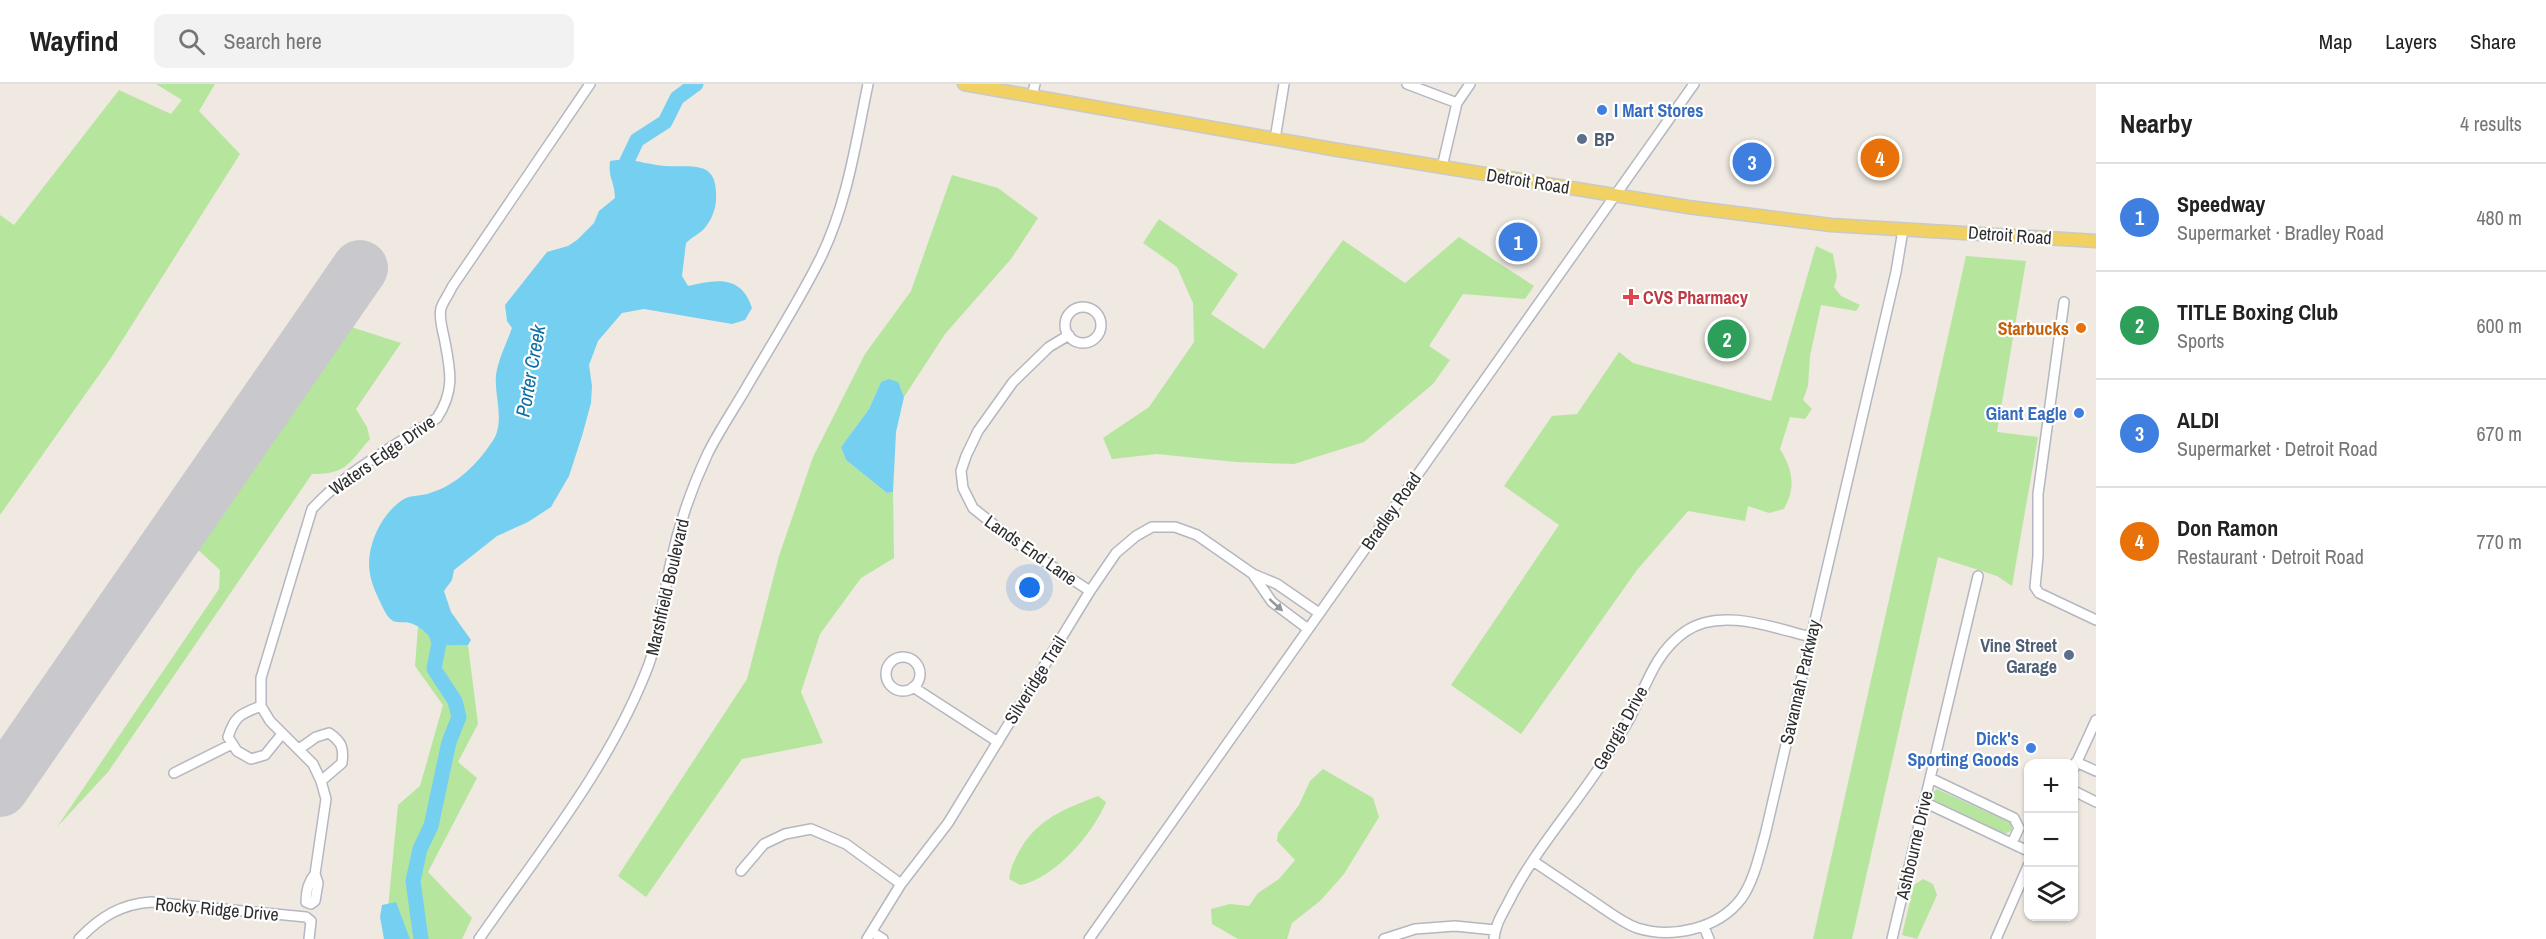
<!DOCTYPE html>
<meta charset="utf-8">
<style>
:root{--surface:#fff;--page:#f2f2f2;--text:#222;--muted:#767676;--line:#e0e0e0;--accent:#4264fb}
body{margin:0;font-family:"Archivo Narrow",sans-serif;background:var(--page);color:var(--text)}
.controls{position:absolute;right:18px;bottom:18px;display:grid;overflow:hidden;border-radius:12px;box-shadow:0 2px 4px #0004}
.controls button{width:54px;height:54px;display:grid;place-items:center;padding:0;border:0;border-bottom:2px solid var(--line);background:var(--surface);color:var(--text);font:30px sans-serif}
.you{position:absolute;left:1030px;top:504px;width:21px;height:21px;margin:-15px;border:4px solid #fff;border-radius:50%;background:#1a73e8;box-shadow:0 0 0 9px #1a73e833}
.badge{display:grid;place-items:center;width:39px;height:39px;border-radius:50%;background:var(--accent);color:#fff;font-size:20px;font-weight:700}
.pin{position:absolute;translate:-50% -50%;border:3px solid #fff;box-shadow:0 2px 6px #0006}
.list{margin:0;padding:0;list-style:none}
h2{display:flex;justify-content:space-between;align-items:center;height:78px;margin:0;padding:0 24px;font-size:26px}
h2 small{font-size:20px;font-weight:400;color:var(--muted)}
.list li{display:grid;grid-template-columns:39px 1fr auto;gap:18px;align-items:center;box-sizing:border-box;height:108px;padding:0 24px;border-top:2px solid var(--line)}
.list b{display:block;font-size:22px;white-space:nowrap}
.list p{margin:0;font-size:20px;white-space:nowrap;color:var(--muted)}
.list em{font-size:20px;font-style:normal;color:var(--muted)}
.icon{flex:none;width:33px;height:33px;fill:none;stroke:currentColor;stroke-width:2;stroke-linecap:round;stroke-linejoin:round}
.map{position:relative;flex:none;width:2096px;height:855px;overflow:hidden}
header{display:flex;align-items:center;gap:36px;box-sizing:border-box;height:84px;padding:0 30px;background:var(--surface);border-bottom:2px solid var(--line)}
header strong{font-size:28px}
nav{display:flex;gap:33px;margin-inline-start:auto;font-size:21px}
.search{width:420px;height:54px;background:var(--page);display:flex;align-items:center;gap:15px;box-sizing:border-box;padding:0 21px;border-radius:12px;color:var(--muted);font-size:22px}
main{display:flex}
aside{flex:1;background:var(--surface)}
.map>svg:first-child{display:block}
.green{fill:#b6e59e}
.water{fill:#75cff0}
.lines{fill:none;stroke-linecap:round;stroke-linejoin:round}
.river{stroke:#75cff0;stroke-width:15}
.runway{stroke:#c9c8cc;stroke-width:56}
.minor-casing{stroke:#b4b7c1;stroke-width:12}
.major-casing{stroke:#c9c9c9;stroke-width:15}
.minor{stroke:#fff;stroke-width:9}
.major{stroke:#f2d163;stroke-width:12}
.oneway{fill:#969696}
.shop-dot{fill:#3f7fe0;stroke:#fff;stroke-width:2}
.service-dot{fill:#5c6f8a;stroke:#fff;stroke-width:2}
.health-dot{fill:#e0444e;stroke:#fff;stroke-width:2}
.food-dot{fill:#e8710a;stroke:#fff;stroke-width:2}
.labels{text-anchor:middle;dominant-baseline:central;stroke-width:4.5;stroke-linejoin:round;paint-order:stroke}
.shop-label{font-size:18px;font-weight:bold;fill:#366cbe;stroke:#fff;text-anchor:end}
.service-label{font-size:18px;font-weight:bold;fill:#4e5e75;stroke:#fff;text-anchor:start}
.street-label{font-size:18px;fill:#2e2e2e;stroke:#fff}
.health-label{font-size:18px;font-weight:bold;fill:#be3a42;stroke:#fff;text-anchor:start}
.food-label{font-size:18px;font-weight:bold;fill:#c56008;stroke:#fff;text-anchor:end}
.water-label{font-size:20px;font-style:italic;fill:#0d6fa3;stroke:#fff}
</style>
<header>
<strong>Wayfind</strong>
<div class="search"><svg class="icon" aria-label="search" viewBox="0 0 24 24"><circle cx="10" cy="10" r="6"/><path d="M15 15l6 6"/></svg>Search here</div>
<nav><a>Map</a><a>Layers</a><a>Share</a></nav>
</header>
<main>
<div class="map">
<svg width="2096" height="855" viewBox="0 0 2096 855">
<rect width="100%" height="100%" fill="#efe9e1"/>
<path class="green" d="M156,0H215L199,27L240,70L111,274L0,431V131L14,141L119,6L171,30L182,16Z
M952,91L998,104L1038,134L1011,175L945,250L904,313L897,298H881L869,325L841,363L846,376L887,409L893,408L894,474L861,494L820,550L801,608L823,659L742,675L646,813L618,792L747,595L779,472L813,373L865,270L911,207Z
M1159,135L1238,190L1211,230L1264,265L1343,156L1405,199L1459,153L1534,202L1525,215L1463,210L1429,262L1450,276L1433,300L1364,358L1294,380L1236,378L1157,370L1112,375L1103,354L1149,323L1194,258L1193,219L1177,183L1143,159Z
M1816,162L1833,170L1837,193L1834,203L1841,212L1860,221L1856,227L1821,221L1810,272L1808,302L1803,316L1812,325L1805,335L1790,333L1780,365C1793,386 1796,403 1784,425L1769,429L1748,422L1745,437L1688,427L1637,486L1521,650L1451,601L1559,441L1504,402L1552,332L1577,330L1619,268L1633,279L1771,317Z
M1966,172L2026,177L1997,348L2038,353L2012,502L1997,492L1938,473L1852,855H1813Z
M348,242L401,259L356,325L367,343L370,355C348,380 347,390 312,390L108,688L57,743L219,505L220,486L196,464Z
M418,542C437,559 442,560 468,561L478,640L458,678L477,694L428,788L472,834L462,855H385L398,721L420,702L443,621L415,582Z
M1323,685L1373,714L1379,733L1344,790L1320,817L1292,839L1287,855H1238L1212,840L1211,825L1230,820L1249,822L1258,809L1279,795L1295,776L1277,757L1278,749L1299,721L1310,697Z
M1937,705L2011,739L2012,746L2005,750L1934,716L1932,709Z
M1098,712L1106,718C1093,750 1054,795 1020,801L1009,795C1011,782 1015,775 1021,764C1039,734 1067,724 1098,712Z
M1923,795L1933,800L1937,811L1917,855L1902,851L1914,801Z"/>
<path class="water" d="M624,75C638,77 652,81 665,82C693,84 718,75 716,115C716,125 711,137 704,145C699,150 692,153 686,159L682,192L688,202C716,195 742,191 752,224L745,236L732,240L644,225L622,229L598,257L589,281L592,302L591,319L582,352L569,392L551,423L528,438L497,452L454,486L452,496L444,507L451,528L471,556L468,561C456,561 443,563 433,555C427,551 422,544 415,541C401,533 394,547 383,524C378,513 372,502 370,490C365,464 381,429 404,415C411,411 422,412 430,409C457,401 477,380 492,358C506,338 494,313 496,291C498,276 507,258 512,244L507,237L505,221L547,168L568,162L577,156L594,139L599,127L615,114C615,97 608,96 610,77Z
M889,295L898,298L904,313L896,348L893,408L887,409L846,376L841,363L869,325L881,298Z
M396,818L410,855H384L380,833L382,821Z"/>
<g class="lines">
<path class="river" d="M633,94L627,77L637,56L665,38L677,14L696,0
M421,855L413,797L420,765L431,742L449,658L459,633L455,617L434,585L439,559L433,541"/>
<path class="runway" d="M0,705L360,184"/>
<g class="minor-casing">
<path id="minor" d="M1407,0L1457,19
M1032,12L1035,0
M1275,55L1284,0
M1442,83L1457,19L1470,0
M2064,218L2038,410V472L2035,503L2039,509L2096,536
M1065 241a18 18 0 1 1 36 0a18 18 0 1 1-36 0Z
M1069,251L1049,263L1013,298L978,347L966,372L961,387L963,404L973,424L1018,460L1090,507
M1254,492L1272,518L1308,545
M886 590a17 17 0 1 1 34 0a17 17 0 1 1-34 0Z
M913,603L998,658
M261,622C241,630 235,631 228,653L237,667L251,675L265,671L282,650
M299,665L316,653L329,649C342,658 344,664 342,679L321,697
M2076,678L2096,687
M2074,684L2096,636
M174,689L232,660
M1930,694L2014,734L2019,744L2012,759
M2074,707L2096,718
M1924,718L2028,767
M1533,777C1554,791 1576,806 1597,820C1609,828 1623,839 1637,844C1672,855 1718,845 1741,815C1754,797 1759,772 1765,751L1896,188L1903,146
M741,787L764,760L785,750L811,745L846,760L901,800
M315,790C308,798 306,807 306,818L311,820L315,817L318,799L315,790L326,715L321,697L313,680L270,637L261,622V594L312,425C346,387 395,362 437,334C456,305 450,285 444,253C442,245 439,232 441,224C443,218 449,210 452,203L590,0
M1704,843L1709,855
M872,848L883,855
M79,855C100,833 121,820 151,818L306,833L311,837L309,855
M479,855C540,767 611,681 649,580C661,546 663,511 671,477C679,440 692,403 708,369C720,345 736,322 749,299C773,258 799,217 820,175C847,121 856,58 868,0
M867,855L901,800L948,739L1090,507L1116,469L1136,452L1152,443H1175L1197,451L1253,490L1277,500L1319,529
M1089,855L1694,0
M1384,855L1415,845L1455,842L1495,846
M1494,855C1495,842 1501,832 1507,821C1532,770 1570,728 1601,681C1611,665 1621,650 1630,634C1646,602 1655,568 1686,547C1721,523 1774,544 1811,553
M1892,855L1978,492
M1996,855L2028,782"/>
</g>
<g class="major-casing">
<path id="major" d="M964,0L1338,66L1688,123L1831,141L2096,157"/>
</g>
<use href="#minor" class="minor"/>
<use href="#major" class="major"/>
</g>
<defs><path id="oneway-solid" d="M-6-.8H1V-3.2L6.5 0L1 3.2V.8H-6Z" transform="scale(1.5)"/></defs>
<use class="oneway" href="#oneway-solid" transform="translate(1276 521) rotate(42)"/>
<g class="shop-dot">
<circle cx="1602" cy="26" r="6"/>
<circle cx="2079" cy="329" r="6"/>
<circle cx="2031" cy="664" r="6"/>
</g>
<g class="service-dot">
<circle cx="1582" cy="55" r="6"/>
<circle cx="2069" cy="571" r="6"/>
</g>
<path class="health-dot" d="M1628 204h6v6h6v6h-6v6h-6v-6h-6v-6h6z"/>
<circle class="food-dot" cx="2081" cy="244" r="6"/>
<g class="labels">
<g class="shop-label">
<text x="1614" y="26" text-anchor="start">I Mart Stores</text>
<text x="2067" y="329">Giant Eagle</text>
<text x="2019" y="654">Dick's<tspan x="2019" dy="21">Sporting Goods</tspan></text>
</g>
<g class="service-label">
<text x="1594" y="55">BP</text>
<text x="2057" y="561" text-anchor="end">Vine Street<tspan x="2057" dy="21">Garage</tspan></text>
</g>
<g class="street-label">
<text transform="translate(1528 97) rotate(9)">Detroit Road</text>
<text transform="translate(2010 151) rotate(4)">Detroit Road</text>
<text transform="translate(382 371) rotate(-35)">Waters Edge Drive</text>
<text transform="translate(1391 427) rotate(-55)">Bradley Road</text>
<text transform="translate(1031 466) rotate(35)">Lands End Lane</text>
<text transform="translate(667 503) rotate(-77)">Marshfield Boulevard</text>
<text transform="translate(1035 596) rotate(-58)">Silveridge Trail</text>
<text transform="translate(1800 598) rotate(-77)">Savannah Parkway</text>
<text transform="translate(1620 644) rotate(-61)">Georgia Drive</text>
<text transform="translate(1914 761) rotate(-77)">Ashbourne Drive</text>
<text transform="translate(217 825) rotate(5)">Rocky Ridge Drive</text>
</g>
<g class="health-label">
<text x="1643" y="213">CVS Pharmacy</text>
</g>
<g class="food-label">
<text x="2069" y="244">Starbucks</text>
</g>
<g class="water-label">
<text transform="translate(530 287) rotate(-80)">Porter Creek</text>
</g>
</g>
</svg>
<div class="controls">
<button>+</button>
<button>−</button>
<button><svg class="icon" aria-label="layers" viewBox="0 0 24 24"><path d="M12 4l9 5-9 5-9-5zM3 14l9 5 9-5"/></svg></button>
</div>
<div class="you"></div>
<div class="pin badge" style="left:1518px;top:158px;background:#3f7fe0">1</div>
<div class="pin badge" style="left:1727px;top:255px;background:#2e9e5b">2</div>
<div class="pin badge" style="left:1752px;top:78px;background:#3f7fe0">3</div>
<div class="pin badge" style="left:1880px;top:74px;background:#e8710a">4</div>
</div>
<aside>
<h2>Nearby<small>4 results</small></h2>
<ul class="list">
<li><span class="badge" style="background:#3f7fe0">1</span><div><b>Speedway</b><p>Supermarket · Bradley Road</p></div><em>480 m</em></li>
<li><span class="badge" style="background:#2e9e5b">2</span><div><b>TITLE Boxing Club</b><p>Sports</p></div><em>600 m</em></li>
<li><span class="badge" style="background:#3f7fe0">3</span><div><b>ALDI</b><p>Supermarket · Detroit Road</p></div><em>670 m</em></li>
<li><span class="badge" style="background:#e8710a">4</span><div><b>Don Ramon</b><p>Restaurant · Detroit Road</p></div><em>770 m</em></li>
</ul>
</aside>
</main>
